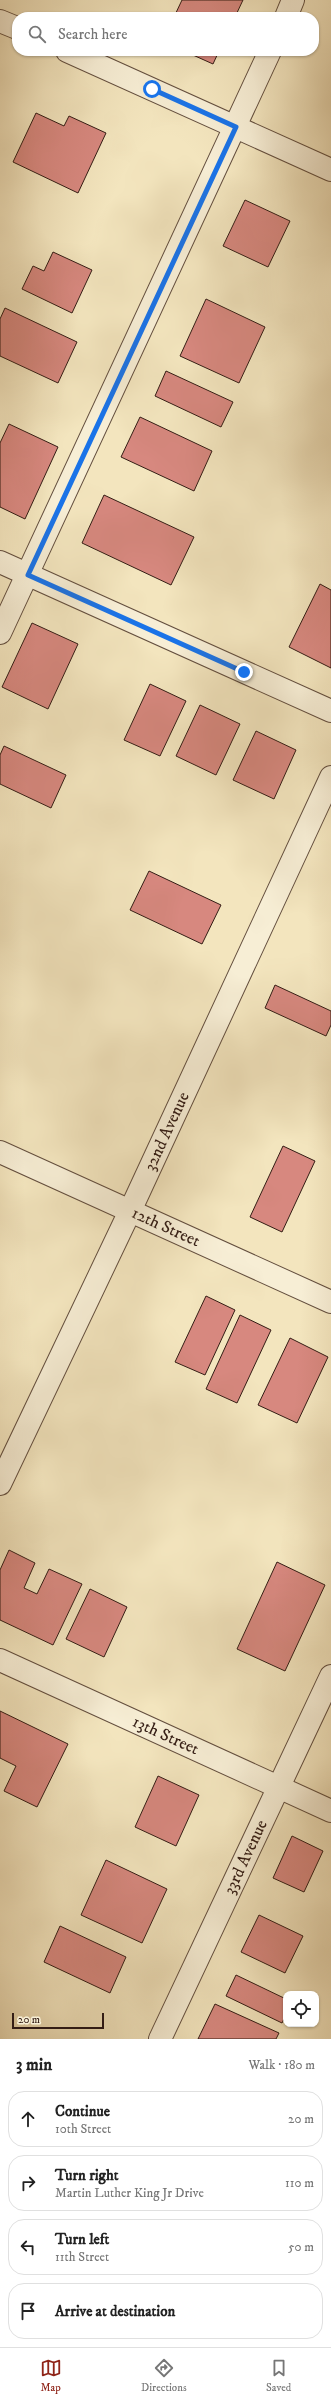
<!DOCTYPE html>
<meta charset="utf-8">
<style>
:root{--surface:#fff;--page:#f2f2f2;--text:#222;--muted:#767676;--line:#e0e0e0;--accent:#8f2418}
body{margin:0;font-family:"IM FELL DW Pica",serif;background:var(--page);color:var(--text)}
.controls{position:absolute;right:12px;bottom:12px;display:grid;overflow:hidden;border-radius:8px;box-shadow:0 1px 3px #0004}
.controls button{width:36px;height:36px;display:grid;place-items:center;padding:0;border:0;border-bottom:1px solid var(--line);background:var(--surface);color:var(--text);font:20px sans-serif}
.scale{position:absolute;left:12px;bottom:10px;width:92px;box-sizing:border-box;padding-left:4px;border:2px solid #341d15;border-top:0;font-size:11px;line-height:14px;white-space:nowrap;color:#341d15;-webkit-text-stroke:3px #f7eed5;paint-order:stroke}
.stop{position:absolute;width:12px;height:12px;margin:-9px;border:3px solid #1a73e8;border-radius:50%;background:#fff}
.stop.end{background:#1a73e8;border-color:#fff;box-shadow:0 1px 4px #0008}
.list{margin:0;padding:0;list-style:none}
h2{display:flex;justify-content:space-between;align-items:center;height:52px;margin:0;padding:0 16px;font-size:17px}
h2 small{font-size:13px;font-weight:400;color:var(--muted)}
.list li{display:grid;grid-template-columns:26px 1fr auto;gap:12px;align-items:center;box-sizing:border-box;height:56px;margin:0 8px 8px;padding:0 8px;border:1px solid var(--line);border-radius:16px}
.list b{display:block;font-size:15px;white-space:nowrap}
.list p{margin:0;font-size:13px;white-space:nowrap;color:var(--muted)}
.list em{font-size:13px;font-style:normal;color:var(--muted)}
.icon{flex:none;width:22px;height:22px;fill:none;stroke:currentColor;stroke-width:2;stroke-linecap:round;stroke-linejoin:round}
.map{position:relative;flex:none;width:331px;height:2039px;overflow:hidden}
.search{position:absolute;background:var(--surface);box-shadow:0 1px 3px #0004;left:12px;right:12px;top:12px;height:44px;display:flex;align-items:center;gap:10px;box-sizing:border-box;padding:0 14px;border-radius:16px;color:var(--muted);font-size:15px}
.sheet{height:308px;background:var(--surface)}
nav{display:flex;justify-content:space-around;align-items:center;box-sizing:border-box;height:56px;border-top:1px solid var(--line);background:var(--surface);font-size:11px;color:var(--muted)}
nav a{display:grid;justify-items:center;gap:2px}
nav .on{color:var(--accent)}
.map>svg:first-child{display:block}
.building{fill:#d7887f;stroke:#341d15}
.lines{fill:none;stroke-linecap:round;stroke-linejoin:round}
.street-casing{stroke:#644f3f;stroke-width:24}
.street{stroke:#f7eed5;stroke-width:22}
.route{stroke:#1a73e8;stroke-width:5}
.labels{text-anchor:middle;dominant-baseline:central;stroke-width:3;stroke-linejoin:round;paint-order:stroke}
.street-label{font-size:17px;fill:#341d15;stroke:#f7eed5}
</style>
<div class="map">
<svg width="331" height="2039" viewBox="0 0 331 2039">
<rect width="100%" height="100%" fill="#f3e5be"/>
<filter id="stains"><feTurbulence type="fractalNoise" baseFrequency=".005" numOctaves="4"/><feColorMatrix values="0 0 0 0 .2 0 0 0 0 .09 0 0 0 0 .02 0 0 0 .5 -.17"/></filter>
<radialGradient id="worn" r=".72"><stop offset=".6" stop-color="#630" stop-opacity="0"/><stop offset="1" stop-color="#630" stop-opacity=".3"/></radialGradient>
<path class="building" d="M182,0H243L235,17H174Z
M184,51H219L213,64Z
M36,113L64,126L69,116L106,133L78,193L13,162Z
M245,200L290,221L268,267L223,246Z
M53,252L92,270L72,313L22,289L33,266L44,271Z
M206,299L265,327L239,383L180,356Z
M5,308L77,342L58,383L0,356V319Z
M166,371L233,402L221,427L155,396Z
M140,417L212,451L194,491L121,457Z
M9,424L58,447L25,519L0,507V443Z
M104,495L194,537L171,585L82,543Z
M320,584L331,590V668L289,647Z
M32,623L78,644L48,709L2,687Z
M150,684L186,701L160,756L124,740Z
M200,705L240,724L216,775L176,756Z
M256,731L296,750L274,799L233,780Z
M4,746L66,775L51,808L0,784V755Z
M149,871L221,905L202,944L130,910Z
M275,985L331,1011V1025L326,1036L265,1008Z
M283,1146L315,1161L282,1232L250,1217Z
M206,1296L235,1310L205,1375L175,1362Z
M240,1315L271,1330L237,1403L206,1389Z
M290,1338L328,1357L297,1423L258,1405Z
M9,1550L35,1563L24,1588L37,1594L49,1569L82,1584L53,1645L0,1620V1570Z
M277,1562L325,1585L285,1671L237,1649Z
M90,1589L127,1607L104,1657L66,1639Z
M0,1711L68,1744L37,1807L4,1791L16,1766L0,1758Z
M158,1776L199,1795L176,1846L135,1827Z
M292,1836L323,1851L304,1892L273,1878Z
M106,1860L167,1889L142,1943L81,1915Z
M259,1915L303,1936L285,1973L241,1952Z
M60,1926L126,1957L110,1993L44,1962Z
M236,1975L286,1999V2015L282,2023L226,1996Z
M215,2004L279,2033L276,2039H198Z"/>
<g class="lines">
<g class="street-casing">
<g id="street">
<path d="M286,17L293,0"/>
<path d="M0,21L17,28"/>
<path d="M67,51L331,170"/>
<path d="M0,562L331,711"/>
<path d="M0,633L270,51"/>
<path id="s1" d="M0,1152L331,1302"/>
<path id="s2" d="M0,1484L130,1211L331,777"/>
<path id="s3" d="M0,1660L331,1811"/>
<path id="s4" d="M160,2039L331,1676"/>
</g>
</g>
<use href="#street" class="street"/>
</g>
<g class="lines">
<path class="route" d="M152,89L236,127L28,575L244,672"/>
</g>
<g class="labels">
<g class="street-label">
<text stroke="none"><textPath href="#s2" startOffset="390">32nd Avenue</textPath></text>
<text stroke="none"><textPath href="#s1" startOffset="182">12th Street</textPath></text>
<text stroke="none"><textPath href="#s3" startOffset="182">13th Street</textPath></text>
<text stroke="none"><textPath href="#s4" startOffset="201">33rd Avenue</textPath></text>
</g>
</g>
<rect width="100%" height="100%" filter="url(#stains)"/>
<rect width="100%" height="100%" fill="url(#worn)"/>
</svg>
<div class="controls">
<button><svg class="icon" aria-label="locate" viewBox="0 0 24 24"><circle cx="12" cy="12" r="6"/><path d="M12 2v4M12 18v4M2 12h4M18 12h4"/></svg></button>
</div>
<div class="scale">20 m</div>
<div class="stop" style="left:152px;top:89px"></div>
<div class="stop end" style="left:244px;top:672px"></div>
<div class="search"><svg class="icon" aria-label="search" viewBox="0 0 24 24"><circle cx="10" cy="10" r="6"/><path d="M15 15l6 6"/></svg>Search here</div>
</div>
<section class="sheet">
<h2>3 min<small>Walk · 180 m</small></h2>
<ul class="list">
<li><svg class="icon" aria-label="ahead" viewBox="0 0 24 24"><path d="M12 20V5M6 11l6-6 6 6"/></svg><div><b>Continue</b><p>10th Street</p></div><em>20 m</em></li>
<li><svg class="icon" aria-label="right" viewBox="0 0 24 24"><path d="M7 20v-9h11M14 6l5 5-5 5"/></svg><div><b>Turn right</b><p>Martin Luther King Jr Drive</p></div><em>110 m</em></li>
<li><svg class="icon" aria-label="left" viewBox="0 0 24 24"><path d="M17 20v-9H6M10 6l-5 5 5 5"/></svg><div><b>Turn left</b><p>11th Street</p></div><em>50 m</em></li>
<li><svg class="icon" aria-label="arrive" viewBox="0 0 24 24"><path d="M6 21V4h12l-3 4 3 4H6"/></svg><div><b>Arrive at destination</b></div></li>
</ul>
</section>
<nav>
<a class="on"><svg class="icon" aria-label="map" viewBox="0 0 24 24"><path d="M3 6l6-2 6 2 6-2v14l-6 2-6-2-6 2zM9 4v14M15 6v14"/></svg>Map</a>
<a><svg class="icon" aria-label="directions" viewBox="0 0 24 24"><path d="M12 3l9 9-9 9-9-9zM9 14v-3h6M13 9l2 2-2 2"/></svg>Directions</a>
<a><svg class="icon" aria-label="saved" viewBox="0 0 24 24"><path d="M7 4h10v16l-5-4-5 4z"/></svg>Saved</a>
</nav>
